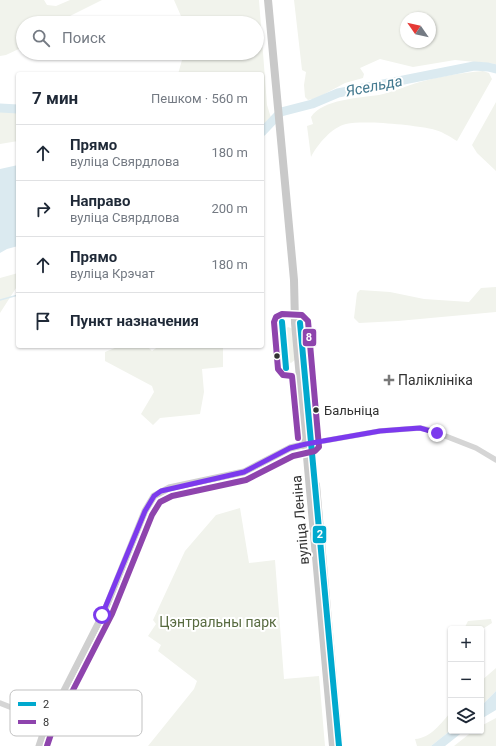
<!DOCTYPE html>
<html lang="ru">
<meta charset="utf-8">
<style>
:root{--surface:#fff;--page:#f6f6f7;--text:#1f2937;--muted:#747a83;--line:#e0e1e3}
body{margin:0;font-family:Roboto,sans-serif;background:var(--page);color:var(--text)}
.controls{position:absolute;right:12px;bottom:12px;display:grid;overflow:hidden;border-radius:4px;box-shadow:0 1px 3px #0004}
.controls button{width:36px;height:36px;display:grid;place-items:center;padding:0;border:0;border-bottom:1px solid var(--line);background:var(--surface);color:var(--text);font:20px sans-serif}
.compass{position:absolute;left:400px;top:12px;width:36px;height:36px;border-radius:50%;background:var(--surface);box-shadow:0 1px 3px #0004;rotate:304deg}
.stop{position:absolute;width:12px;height:12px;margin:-9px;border:3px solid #7c3aed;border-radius:50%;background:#fff}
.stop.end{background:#7c3aed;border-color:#fff;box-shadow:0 1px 4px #0008}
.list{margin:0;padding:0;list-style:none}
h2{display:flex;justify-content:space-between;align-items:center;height:52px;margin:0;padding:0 16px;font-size:17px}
h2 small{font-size:13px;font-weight:400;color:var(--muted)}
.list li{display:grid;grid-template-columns:26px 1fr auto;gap:12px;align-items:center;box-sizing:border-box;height:56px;padding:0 16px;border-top:1px solid var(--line)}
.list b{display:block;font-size:15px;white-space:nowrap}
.list p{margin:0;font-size:13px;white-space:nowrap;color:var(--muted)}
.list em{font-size:13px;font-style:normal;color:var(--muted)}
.icon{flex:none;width:22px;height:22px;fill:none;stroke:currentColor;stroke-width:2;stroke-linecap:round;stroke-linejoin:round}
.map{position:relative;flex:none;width:496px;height:746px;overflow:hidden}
.search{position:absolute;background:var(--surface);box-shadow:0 1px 3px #0004;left:16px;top:16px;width:248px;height:44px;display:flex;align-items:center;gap:10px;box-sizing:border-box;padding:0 14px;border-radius:22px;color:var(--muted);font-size:15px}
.panel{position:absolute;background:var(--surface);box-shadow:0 1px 3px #0004;left:16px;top:72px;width:248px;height:276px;border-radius:4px}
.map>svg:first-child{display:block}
.green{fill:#f1f3ec;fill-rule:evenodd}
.water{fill:#dbeaf0}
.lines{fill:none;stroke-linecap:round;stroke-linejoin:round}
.stream{stroke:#dbeaf0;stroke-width:1.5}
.river{stroke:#dbeaf0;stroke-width:9}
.minor{stroke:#d5d5d5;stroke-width:5.5}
.secondary{stroke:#cfcfcf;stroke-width:7}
.primary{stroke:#c9c9c9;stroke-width:8}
.bus-1-casing{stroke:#fff;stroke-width:9}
.bus-2-casing{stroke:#fff;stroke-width:9}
.bus-1{stroke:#00a9ce;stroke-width:6}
.bus-2{stroke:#8e44ad;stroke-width:6}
.route{stroke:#7c3aed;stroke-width:5}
.bus-dot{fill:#313131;stroke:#fff;stroke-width:1.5}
.poi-dot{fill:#797979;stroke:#fff;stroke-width:1.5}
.labels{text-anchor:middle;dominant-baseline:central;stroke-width:4;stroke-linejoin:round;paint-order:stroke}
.bus-label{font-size:13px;fill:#313131;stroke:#fff;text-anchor:start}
.poi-label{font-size:14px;fill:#313131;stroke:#fff;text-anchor:start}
.street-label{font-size:14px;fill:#313131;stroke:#fff}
.park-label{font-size:14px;fill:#586b40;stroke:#fff}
.water-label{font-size:15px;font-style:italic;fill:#43798f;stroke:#fff}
.key{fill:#fff;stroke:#c1c1c1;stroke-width:1}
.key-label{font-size:11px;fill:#313131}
.line-badge{stroke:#fff;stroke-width:1.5}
.badge-label{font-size:11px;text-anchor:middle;font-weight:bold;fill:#fff}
</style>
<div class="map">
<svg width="496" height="746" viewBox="0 0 496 746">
<rect width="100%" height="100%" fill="#fff"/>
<path class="green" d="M0,0H44L47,5L56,6L70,0H102L56,23H23V47L6,55L0,56Z
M174,0H259L267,105L272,121L262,132V74H178L184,53H257V23H184Z
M294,0H496V64L455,60L413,67L380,59L360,68L364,74L363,78L345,83L317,98L308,100L305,97L304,85L306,72L302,70ZM406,18H430V42H406Z
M483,71L489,73L492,79L457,141C449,136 441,131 432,129C412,125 365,120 346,124C332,127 317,145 311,157L307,126L313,124L311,117C323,99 359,98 379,95C393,92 406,86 420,82C440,76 462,73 483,71Z
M496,102V171L477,153L472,145Z
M0,108L18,109V141L0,144Z
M18,273V285L0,313V278Z
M496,287V312L398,321L359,323L354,318L357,293L360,290L390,292L424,299L469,302L481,288Z
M288,327L293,329L296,359L291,363L287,361L285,330Z
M116,346H147L152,351L159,346H223V367L202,369L204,392L200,414L160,418L153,425L141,414L154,392L152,386L105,361V352L115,348Z
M240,508L249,563L275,560L284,679L319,676L325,746H148L194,689L197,681L158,651L161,645L148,636L156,624L153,620L185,551L216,515Z
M491,619L492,623L481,630V629H464L468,621Z
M496,668V691L481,706V681Z
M451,712V730L431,746H417L415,739C431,738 441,723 451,712Z
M496,718V746H454L473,731H481V726Z"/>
<path class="water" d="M18,165V246L7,249L0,253V169Z
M496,691V710L481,719V706Z
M451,730L464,731L445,746H431Z"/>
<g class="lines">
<path class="stream" d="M0,300L18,295"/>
<path class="river" d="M0,108L18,109
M262,132L281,112L312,104L338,93L474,66L488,67L496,69"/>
<path class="minor" d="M312,443L380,431L420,428L430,430L476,448L496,460
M0,703L48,722"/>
<path class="secondary" d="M39,746L45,728L105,610L145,511L154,496L169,488L244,472L290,448L307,444"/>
<path class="primary" d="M268,0L294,280L295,323L333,746
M300,322L310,420
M316,485L339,746"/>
<g class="bus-1-casing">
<path id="bus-1" d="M282,322L286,368
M300,323L339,746"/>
</g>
<g class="bus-2-casing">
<path id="bus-2" d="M47,746L52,731L112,614L152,515L160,502L172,496L246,480L293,456L315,451L319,447L308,321L302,315L282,314L276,317L274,322L278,369L283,375L292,376L298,438"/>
</g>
<use href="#bus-1" class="bus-1"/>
<use href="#bus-2" class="bus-2"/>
</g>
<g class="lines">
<path class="route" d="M102,615L145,511L154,496L161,491L244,472L290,448L306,444L380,431L406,429L420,428L437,433"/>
</g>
<g class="bus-dot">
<circle cx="277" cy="356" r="3.5"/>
<circle cx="316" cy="410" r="3.5"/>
</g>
<path class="poi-dot" d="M387 374h4v4h4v4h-4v4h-4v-4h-4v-4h4z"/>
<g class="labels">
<g class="bus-label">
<text x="324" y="410">Бальніца</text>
</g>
<g class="poi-label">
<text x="398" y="380">Паліклініка</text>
</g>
<g class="street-label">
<text transform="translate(300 520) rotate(-95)">вуліца Леніна</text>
</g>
<g class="park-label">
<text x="218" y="622">Цэнтральны парк</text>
</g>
<g class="water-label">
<text transform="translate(374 86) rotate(-11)">Ясельда</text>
</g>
</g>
<rect x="10" y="690" width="132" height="46" rx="6" class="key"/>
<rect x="18" y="702" width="18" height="4" fill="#00a9ce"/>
<rect x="18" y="720" width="18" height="4" fill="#8e44ad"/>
<g class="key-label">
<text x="43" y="708">2</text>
<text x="43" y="726">8</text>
</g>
<g class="line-badge">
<rect x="302" y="328" width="15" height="19" rx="4" fill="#8e44ad"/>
<rect x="312" y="525" width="15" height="19" rx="4" fill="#00a9ce"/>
</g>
<g class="badge-label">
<text x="309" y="341">8</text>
<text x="320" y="538">2</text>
</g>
</svg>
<div class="controls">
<button>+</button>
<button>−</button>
<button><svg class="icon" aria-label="layers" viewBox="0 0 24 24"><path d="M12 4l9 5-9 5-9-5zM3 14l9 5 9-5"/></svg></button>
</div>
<svg class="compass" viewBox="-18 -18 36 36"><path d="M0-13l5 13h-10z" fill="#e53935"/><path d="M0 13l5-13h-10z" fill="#747a83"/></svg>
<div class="stop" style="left:102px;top:615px"></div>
<div class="stop end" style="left:437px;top:433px"></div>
<div class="search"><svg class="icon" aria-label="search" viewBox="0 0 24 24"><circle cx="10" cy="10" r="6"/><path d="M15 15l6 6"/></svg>Поиск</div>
<section class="panel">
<h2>7 мин<small>Пешком · 560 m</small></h2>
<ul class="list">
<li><svg class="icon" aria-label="ahead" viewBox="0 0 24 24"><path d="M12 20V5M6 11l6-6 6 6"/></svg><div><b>Прямо</b><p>вуліца Свярдлова</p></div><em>180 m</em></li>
<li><svg class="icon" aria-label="right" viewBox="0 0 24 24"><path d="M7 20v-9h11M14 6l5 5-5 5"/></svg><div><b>Направо</b><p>вуліца Свярдлова</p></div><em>200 m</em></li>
<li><svg class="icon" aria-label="ahead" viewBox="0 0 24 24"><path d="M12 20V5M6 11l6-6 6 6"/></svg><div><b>Прямо</b><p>вуліца Крэчат</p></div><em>180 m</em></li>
<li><svg class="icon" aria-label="arrive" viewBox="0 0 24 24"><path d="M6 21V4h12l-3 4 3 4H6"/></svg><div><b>Пункт назначения</b></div></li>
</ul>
</section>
</div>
